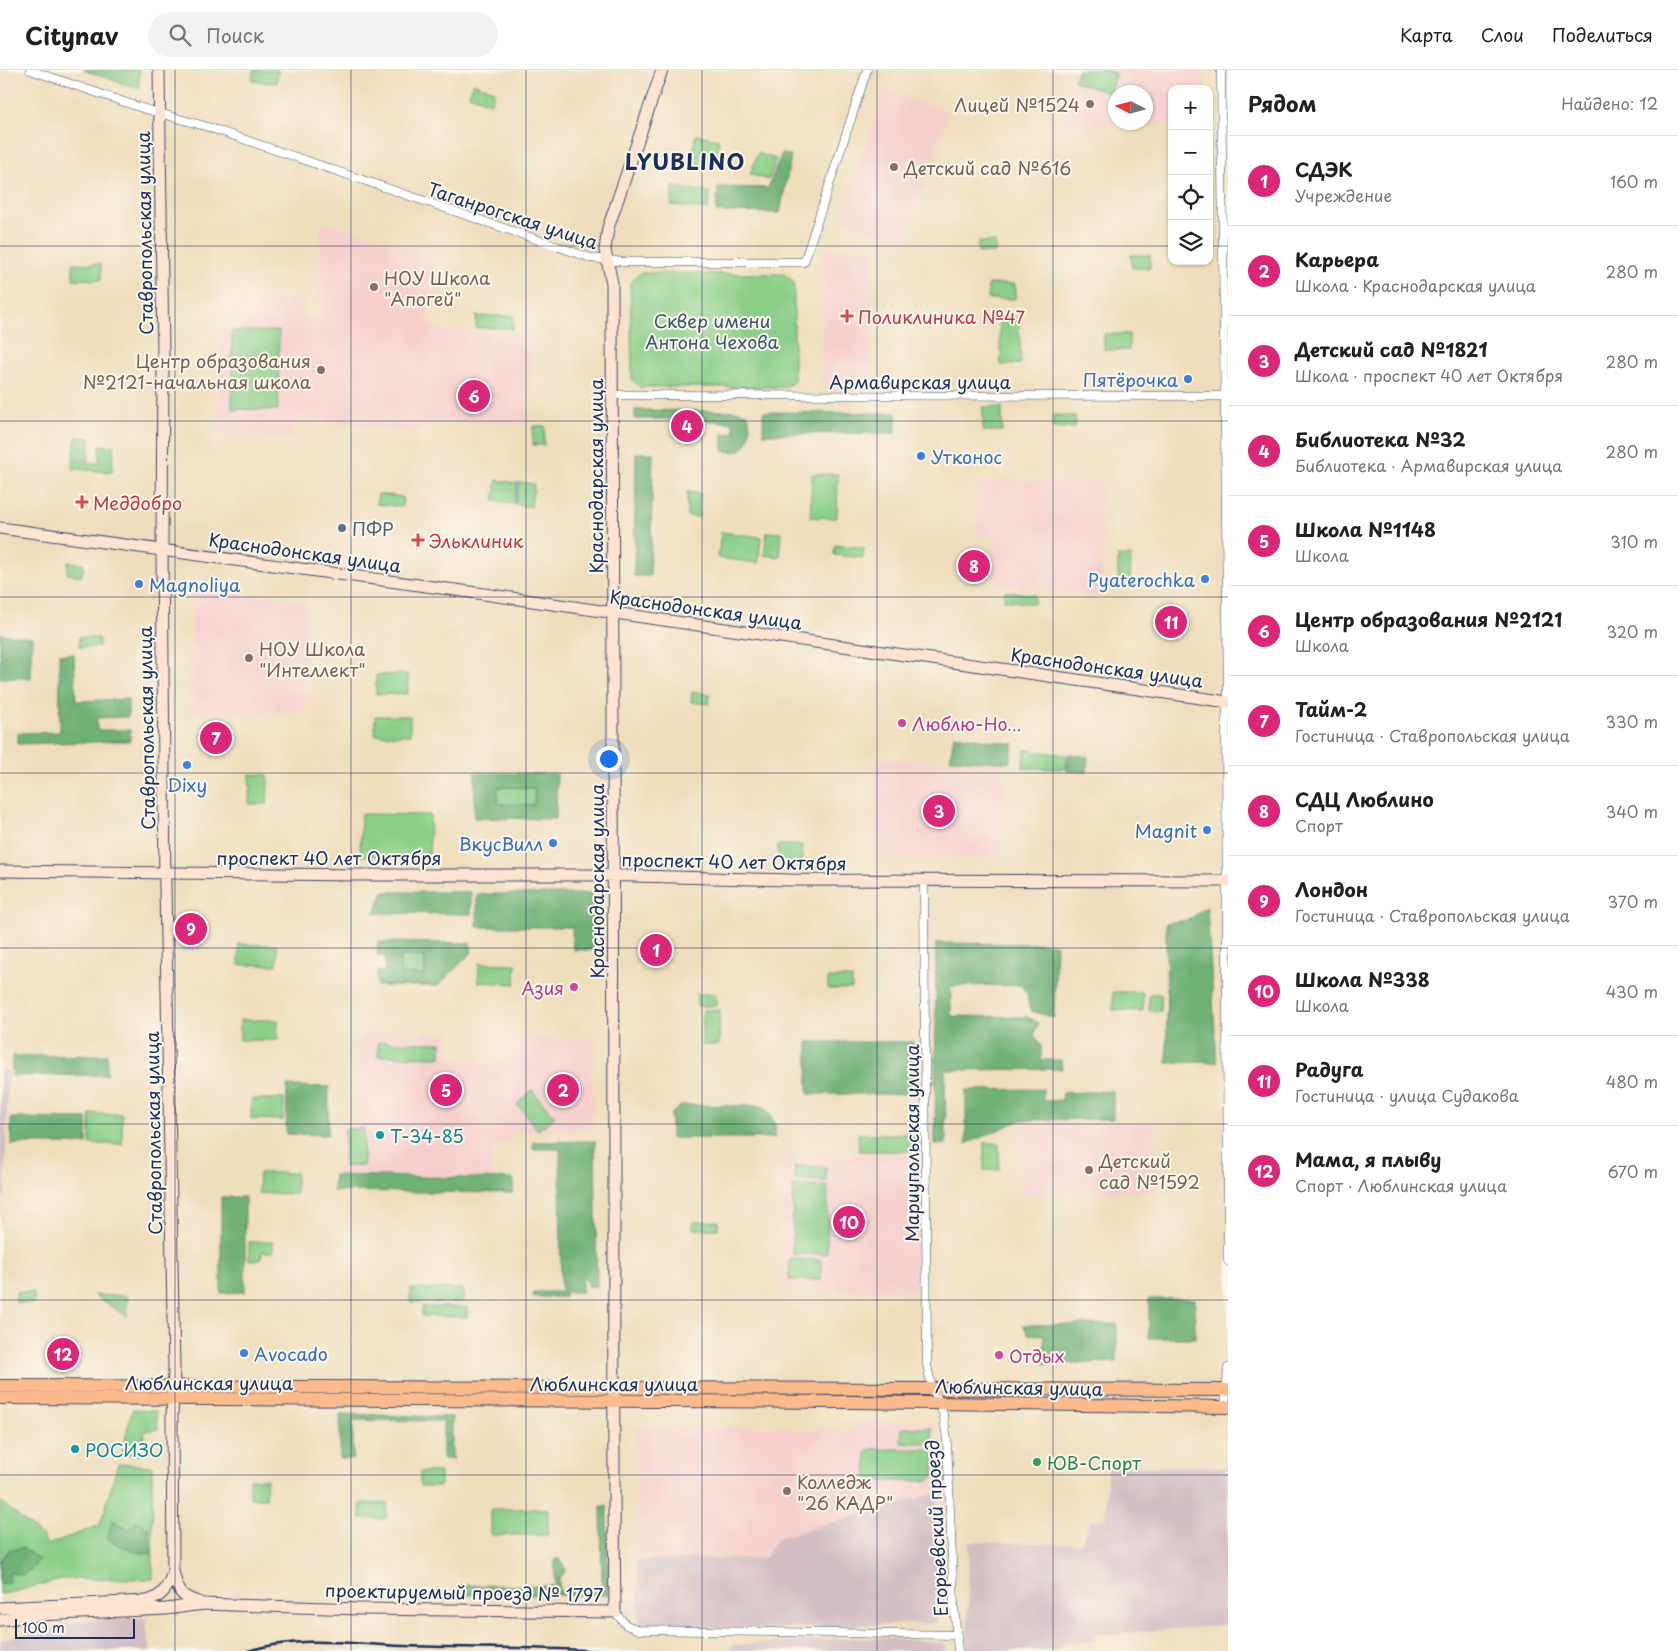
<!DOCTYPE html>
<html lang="ru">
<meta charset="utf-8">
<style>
:root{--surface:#fff;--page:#f2f2f2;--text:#202124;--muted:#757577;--line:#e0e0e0;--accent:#db2777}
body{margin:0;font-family:"Playpen Sans",sans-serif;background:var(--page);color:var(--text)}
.controls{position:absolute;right:15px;top:15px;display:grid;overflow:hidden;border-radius:10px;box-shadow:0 1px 4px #0004}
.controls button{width:45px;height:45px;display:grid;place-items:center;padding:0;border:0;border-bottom:1px solid var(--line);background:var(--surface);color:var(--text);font:25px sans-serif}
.compass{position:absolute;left:1108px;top:15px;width:45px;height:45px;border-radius:50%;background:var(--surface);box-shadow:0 1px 4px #0004;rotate:276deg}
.scale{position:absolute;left:15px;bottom:12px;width:120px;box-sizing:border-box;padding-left:5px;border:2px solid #1b2f5e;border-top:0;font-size:14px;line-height:18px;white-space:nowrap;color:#1b2f5e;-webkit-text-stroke:4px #fbf7ec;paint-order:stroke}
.you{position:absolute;left:608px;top:688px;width:18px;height:18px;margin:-12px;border:4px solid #fff;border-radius:50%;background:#1a73e8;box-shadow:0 0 0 8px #1a73e833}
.badge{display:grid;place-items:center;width:32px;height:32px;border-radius:50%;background:var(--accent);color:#fff;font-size:16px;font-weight:700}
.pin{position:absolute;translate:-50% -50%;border:2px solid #fff;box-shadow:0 1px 5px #0006}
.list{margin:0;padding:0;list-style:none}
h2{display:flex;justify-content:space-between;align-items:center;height:65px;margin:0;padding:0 20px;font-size:21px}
h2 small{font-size:16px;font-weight:400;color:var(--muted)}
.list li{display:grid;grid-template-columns:32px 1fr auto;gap:15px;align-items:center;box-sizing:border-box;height:90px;padding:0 20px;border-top:1px solid var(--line)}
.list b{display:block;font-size:19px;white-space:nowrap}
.list p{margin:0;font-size:16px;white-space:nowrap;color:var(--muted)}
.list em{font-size:16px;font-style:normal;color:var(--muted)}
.icon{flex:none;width:28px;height:28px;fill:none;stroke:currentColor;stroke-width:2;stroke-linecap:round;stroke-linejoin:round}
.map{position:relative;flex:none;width:1228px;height:1581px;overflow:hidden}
header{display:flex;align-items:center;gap:30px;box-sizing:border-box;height:70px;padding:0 25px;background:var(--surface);border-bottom:1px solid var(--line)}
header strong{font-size:24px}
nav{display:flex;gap:28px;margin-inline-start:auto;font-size:18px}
.search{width:350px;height:45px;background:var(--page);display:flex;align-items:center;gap:12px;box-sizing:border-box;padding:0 18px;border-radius:28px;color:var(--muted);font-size:19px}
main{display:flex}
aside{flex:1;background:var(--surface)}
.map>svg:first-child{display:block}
.built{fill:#f7d0cd;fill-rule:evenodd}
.industrial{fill:#d2bec3}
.green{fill:#8ace87;stroke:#527e72}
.forest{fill:#6fb174;stroke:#457069;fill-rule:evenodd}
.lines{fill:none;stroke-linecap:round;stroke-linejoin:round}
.street-casing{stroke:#3b496c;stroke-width:9}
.secondary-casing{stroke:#3b496c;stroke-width:13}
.primary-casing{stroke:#3b496c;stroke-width:14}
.street{stroke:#fff;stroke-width:8}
.secondary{stroke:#fde4d1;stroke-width:11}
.primary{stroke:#fbbb8d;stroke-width:12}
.rail{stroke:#1b2f5e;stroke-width:2.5}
.grid{fill:none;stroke:#1b2f5e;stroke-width:1;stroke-opacity:0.55}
.education-dot{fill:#8d6e63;stroke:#fbf7ec;stroke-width:2}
.health-dot{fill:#e0444e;stroke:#fbf7ec;stroke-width:2}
.shop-dot{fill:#3f7fe0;stroke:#fbf7ec;stroke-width:2}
.service-dot{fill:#5c6f8a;stroke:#fbf7ec;stroke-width:2}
.hotel-dot{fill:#d1479c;stroke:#fbf7ec;stroke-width:2}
.culture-dot{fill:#0f9aa8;stroke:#fbf7ec;stroke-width:2}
.leisure-dot{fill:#2e9e5b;stroke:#fbf7ec;stroke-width:2}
.labels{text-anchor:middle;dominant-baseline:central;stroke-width:4;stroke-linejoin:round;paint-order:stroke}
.education-label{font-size:18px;fill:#785e54;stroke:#fbf7ec;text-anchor:start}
.street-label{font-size:18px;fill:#1b2f5e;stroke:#fbf7ec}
.health-label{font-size:18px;fill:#be3a42;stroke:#fbf7ec;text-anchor:start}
.park-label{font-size:18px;fill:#375768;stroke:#fbf7ec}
.shop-label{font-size:18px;fill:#366cbe;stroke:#fbf7ec;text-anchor:end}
.service-label{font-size:18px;fill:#4e5e75;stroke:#fbf7ec;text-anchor:start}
.hotel-label{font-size:18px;fill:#b23c85;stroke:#fbf7ec;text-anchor:start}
.culture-label{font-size:18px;fill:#0d838f;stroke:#fbf7ec;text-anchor:start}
.leisure-label{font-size:18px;fill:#27864d;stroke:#fbf7ec;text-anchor:start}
.district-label{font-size:22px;font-weight:bold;letter-spacing:1px;fill:#1b2f5e;stroke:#fbf7ec}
</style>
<header>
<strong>Citynav</strong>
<div class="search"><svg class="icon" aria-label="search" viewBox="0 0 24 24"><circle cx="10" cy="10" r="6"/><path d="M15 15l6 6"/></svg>Поиск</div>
<nav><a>Карта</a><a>Слои</a><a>Поделиться</a></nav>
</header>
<main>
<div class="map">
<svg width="1228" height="1581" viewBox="0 0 1228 1581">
<rect width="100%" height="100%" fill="#fbf7ec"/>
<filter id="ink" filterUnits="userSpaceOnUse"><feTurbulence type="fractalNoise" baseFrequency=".02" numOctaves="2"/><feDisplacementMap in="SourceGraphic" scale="10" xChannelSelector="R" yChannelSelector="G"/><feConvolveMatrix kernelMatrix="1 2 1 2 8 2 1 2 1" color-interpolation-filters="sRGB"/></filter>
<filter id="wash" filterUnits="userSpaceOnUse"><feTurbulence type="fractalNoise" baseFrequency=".0096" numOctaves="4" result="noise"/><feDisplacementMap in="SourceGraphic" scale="20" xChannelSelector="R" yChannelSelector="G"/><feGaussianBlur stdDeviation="1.12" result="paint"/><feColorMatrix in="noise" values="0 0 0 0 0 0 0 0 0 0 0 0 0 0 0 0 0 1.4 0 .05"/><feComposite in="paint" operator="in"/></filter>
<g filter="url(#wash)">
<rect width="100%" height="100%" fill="#efdebc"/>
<path class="built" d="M1074,0H1204V19H1172V54L1070,56L1060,45ZM1116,22H1146V52H1116Z
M884,20L948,42L904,173L840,151Z
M320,155H337L432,186L427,255L448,261L530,266L528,355L440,351L416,362H409L295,347L292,368L218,364L223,239L225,232L228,229H298L300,247H318Z
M824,179L873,180L871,312H821Z
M1101,411L1102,526L993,513V467H977V412Z
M192,516L308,533L306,643H191Z
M877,689L1004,694L1003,789L875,787Z
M360,963L448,964V992L508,993L509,969H594L592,1057L514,1063L492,1081V1107L338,1104L340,1056H359Z
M1156,1052V1122L1022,1123L1021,1053Z
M782,1085H916V1220H782Z
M856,1352L936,1353L937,1423L777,1468L765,1488L637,1490L636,1358L780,1357L781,1355H790V1361H816V1357H824V1361H852Z"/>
<path class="industrial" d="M0,1000H8L5,1127H0Z
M1108,1396L1228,1397V1555L1113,1564H1096L1094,1571L1066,1573L1056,1581H967L969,1472L1081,1474L1090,1451L1105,1449Z
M937,1423V1553L753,1559L639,1553L637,1490L765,1488L777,1468Z
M145,1548L151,1581H0V1570L70,1553L97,1549Z
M855,1568H885L947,1573L946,1581H731V1575Z"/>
<path class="green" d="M84,0H139V19Z
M253,0H278L277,13L252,11Z
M1078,0H1104L1116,4L1109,23L1074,11Z
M473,13L495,21L491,33L469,25Z
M696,65L719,69L714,99L690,94Z
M758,83L776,89L769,110L750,104Z
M673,117L710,122L708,140L671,135Z
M978,172H995V183H978Z
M1131,185H1150V198H1132Z
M73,193L101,194V210L73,209Z
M640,203L784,204L794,212V311L786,317H639L632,310L630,212Z
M988,214H1015V229H988Z
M476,246H513V258H476Z
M1019,248L1021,294L1001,295L999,249Z
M232,261H279L278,340L232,339Z
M1104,264H1129V280H1104Z
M983,337H1002V361H983Z
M1053,345L1075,346V358H1053Z
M533,356H545L544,375H533Z
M76,367L90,368L88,390L73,389Z
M100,375L114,376L112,402L73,399V391L99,393Z
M812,404H838L837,448L810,447Z
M497,410L517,413L514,434L494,431Z
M519,412L534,414L531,437L515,434Z
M687,422L700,423L699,447L687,446Z
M378,424L403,427L402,437L376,434Z
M721,462L761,467L758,493L718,488Z
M767,462L782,463L780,487L764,485Z
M835,475L864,478L863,488L834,485Z
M1118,486H1131L1130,511H1118Z
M68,492L84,494L82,506L67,504Z
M1005,521L1035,525L1034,534L1004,530Z
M79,567L99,568V577H79Z
M408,604V624H376V605Z
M692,622L710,624L709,634L691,632Z
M375,646H410V665H375Z
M1025,680L1067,685L1066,699L1023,698Z
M250,704L268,705L267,734H249Z
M498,717L535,718L534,735L497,734Z
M361,744L430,745L429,787L360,786Z
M778,775H802V791H778Z
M239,874L277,875V895H239Z
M400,886L425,887V905L400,904Z
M479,893L516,894L515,914L478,912Z
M828,908H852V919H828Z
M1113,922H1143V941L1113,940Z
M696,924H716V936H697Z
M1149,924H1161V941H1149Z
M703,940H720L719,975H702Z
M240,950H278V970H240Z
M378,972L441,973V987L378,986Z
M532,1020L555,1047L538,1060L517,1034Z
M251,1029H284L283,1050L251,1049Z
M90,1044H122V1074H90Z
M345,1059H364L363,1096H344Z
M858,1064H913V1081H859Z
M984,1073H999V1100H984Z
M795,1096L826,1097V1111L795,1110Z
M259,1103H296V1124L258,1123Z
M793,1116H828L827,1184H792Z
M718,1151V1159H693V1152Z
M249,1172H273V1182H262L261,1190H249Z
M790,1189L821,1190V1210H789Z
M410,1219H463V1232H410Z
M16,1222H34V1233H16Z
M93,1225L127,1226V1246Z
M422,1237H467V1247L422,1246Z
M132,1340L156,1341L158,1359L145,1361L140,1385L122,1383Z
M902,1358H932V1373H901Z
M871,1379H928L934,1383V1406L929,1411H871L867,1406L866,1383Z
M118,1394L152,1396L153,1509H61L14,1522L0,1524V1431L43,1467L47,1475L100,1455Z
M420,1402H440V1416H420Z
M250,1409H267L266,1428H250Z
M361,1433L387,1434L386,1449L360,1448Z
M491,1439H548V1465H491Z"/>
<path class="forest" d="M782,83L791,86L780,143L716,142L718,117L768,118Z
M635,340L740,341L748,345C751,356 752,373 740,380C735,383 728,381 723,381V364L734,363L733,353L690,349H635Z
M763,342L896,343V363L763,364Z
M636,383H653L650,506H634Z
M0,564L32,567L31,608H0Z
M59,584H74L76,631L128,629V647L97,648V660H130V671L18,674V663L60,662Z
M954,665L1014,674L1009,693L950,689Z
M1069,684L1088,687L1087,702L1067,701Z
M475,703L557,704L556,749L474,748ZM498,717L535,718L534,735L498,734Z
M383,822H471V844L375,843Z
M477,824H594L595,880H573L572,857H477Z
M1207,837L1217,992L1167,993L1166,853L1188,850Z
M378,872L470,873L472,882L438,916H377V902L385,901V886L377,885ZM400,886L425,887V905L400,904Z
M936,873L1056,874L1054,948L1032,941L1029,937L1027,923L1020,915L951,916V946L1028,947L1039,953C1030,971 1037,963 1041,977C1042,980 1041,986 1041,990H1061L1062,999L945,1000L946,1074H935Z
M808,972H913V1024H808Z
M107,985V1005L12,1006V986Z
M287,1016L329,1017L328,1065L286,1064Z
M1043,1019V1031L1062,1030L1063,1023L1113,1021V1049L1021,1050L966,1074V1020Z
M682,1035L764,1036L775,1053V1068H671V1044Z
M11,1048L87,1049V1074H11Z
M595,1071L597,1216H587V1209H582V1222H566L565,1227H533V1222H561L560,1079H533V1072Z
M334,1105L514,1109L513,1123L333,1121Z
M221,1127H245V1222L221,1223Z
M1149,1229H1195V1268H1149Z
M1117,1254V1292L1044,1294V1265L1028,1264L1023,1255Z
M340,1344L452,1347V1389H443V1351L353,1350V1389H340Z
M601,1436H607L608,1525H460L459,1515L555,1516V1489H560L566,1500L559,1510L560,1521H602Z
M112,1450L129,1460L137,1451L149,1458L151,1484L134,1482L107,1469Z
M23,1478L38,1489L34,1497L22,1505L10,1503L9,1512L0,1514V1492L9,1480Z"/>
</g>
<g filter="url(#ink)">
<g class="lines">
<g class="street-casing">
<path id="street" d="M30,0L142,38L208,57L591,188L624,192H804L867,0
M1221,0L1228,632L1226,650L1228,1191
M612,325L1228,326
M924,810L927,1295L932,1319L940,1333L944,1348L947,1370L954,1535L958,1581
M1225,1337L1228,1298
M615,1542L626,1555L639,1560L957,1565"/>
</g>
<g class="secondary-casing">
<path id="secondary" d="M159,0L163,285L162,481L165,816L174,1299L172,1347L173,1502C179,1521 178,1526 199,1532
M0,458L470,522L1228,632
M0,801L359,805H596L790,810L1228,811
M0,1538L147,1531C163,1527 168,1517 173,1502
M0,1550L39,1545L166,1539L203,1534L360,1539L615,1542C613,1395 614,1248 614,1101C614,805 613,509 612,213L605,180L608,158L662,0"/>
</g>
<g class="primary-casing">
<path id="primary" d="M0,1316L1228,1320
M0,1328L850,1332L1228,1337"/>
</g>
<use href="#street" class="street"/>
<use href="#secondary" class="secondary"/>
<use href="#primary" class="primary"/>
<path class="rail" d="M248,1581C299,1565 350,1574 403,1576C470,1578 537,1577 604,1581"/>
</g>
</g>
<path class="grid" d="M175,0V1581M351,0V1581M526,0V1581M702,0V1581M877,0V1581M1053,0V1581M0,176H1172M1209,176H1228M0,351H1228M0,527H1228M0,703H1228M0,878H1228M0,1054H1228M0,1230H1228M0,1405H1228"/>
<g class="education-dot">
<circle cx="1090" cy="34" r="5"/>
<circle cx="894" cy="97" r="5"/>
<circle cx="374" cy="217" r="5"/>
<circle cx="321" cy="300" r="5"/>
<circle cx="249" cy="588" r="5"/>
<circle cx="1089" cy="1100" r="5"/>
<circle cx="787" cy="1421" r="5"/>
</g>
<g class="health-dot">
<path d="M844.5 238.5h5v5h5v5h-5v5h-5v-5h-5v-5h5z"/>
<path d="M79.5 424.5h5v5h5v5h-5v5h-5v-5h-5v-5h5z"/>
<path d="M415.5 462.5h5v5h5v5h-5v5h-5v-5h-5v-5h5z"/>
</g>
<g class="shop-dot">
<circle cx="1188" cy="309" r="5"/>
<circle cx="921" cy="386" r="5"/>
<circle cx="1205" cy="509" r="5"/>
<circle cx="139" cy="514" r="5"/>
<circle cx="187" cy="695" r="5"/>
<circle cx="1207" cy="760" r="5"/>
<circle cx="553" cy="773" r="5"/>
<circle cx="244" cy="1283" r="5"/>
</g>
<circle class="service-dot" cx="342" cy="458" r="5"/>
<g class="hotel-dot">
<circle cx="902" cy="653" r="5"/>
<circle cx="574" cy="917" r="5"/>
<circle cx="999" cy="1285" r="5"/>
</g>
<g class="culture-dot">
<circle cx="380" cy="1065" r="5"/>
<circle cx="75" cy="1379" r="5"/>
</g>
<circle class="leisure-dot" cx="1037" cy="1392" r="5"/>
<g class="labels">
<g class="education-label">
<text x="1080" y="34" text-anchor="end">Лицей №1524</text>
<text x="904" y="97">Детский сад №616</text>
<text x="384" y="207">НОУ Школа<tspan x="384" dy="21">"Апогей"</tspan></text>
<text x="311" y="290" text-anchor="end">Центр образования<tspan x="311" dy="21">№2121-начальная школа</tspan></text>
<text x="259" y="578">НОУ Школа<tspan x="259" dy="21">"Интеллект"</tspan></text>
<text x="1099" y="1090">Детский<tspan x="1099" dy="21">сад №1592</tspan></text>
<text x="797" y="1411">Колледж<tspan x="797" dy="21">"26 КАДР"</tspan></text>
</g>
<g class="street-label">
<text transform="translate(513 145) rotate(18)">Таганрогская улица</text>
<text transform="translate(144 163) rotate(-91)">Ставропольская улица</text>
<text x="920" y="311">Армавирская улица</text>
<text transform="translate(595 406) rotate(-90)">Краснодарская улица</text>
<text transform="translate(305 482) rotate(8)">Краснодонская улица</text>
<text transform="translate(706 539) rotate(8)">Краснодонская улица</text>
<text transform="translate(1107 597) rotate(8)">Краснодонская улица</text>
<text transform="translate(146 658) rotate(-91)">Ставропольская улица</text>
<text x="329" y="787">проспект 40 лет Октября</text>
<text transform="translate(734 791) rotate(1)">проспект 40 лет Октября</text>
<text transform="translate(596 811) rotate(-90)">Краснодарская улица</text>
<text transform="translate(153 1063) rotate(-91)">Ставропольская улица</text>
<text transform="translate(911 1073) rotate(-90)">Мариупольская улица</text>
<text x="209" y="1312">Люблинская улица</text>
<text x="614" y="1313">Люблинская улица</text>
<text transform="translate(1019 1317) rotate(1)">Люблинская улица</text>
<text transform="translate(936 1458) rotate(-93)">Егорьевский проезд</text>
<text transform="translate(464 1522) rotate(1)">проектируемый проезд № 1797</text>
</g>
<g class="health-label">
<text x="858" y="246">Поликлиника №47</text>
<text x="93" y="432">Меддобро</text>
<text x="429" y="470">Эльклиник</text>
</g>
<g class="park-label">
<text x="712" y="250">Сквер имени<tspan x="712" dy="21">Антона Чехова</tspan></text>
</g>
<g class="shop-label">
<text x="1178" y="309">Пятёрочка</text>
<text x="931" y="386" text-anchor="start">Утконос</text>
<text x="1195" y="509">Pyaterochka</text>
<text x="149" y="514" text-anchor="start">Magnoliya</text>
<text x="187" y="714" text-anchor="middle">Dixy</text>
<text x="1197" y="760">Magnit</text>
<text x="543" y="773">ВкусВилл</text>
<text x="254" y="1283" text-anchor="start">Avocado</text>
</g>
<g class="service-label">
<text x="352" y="458">ПФР</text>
</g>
<g class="hotel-label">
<text x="912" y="653">Люблю-Но...</text>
<text x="564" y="917" text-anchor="end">Азия</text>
<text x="1009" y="1285">Отдых</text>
</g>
<g class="culture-label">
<text x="390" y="1065">Т-34-85</text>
<text x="85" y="1379">РОСИЗО</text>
</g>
<g class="leisure-label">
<text x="1047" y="1392">ЮВ-Спорт</text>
</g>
<g class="district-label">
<text x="685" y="90">LYUBLINO</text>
</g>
</g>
</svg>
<div class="controls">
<button>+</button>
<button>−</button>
<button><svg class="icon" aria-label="locate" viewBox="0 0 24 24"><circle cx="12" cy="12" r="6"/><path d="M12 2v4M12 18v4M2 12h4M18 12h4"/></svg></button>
<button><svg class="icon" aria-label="layers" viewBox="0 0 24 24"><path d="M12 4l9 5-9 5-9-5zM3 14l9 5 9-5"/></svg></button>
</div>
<svg class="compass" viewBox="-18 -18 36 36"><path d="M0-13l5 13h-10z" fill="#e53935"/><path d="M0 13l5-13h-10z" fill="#757577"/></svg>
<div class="scale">100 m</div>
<div class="you"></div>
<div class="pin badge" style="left:656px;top:880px">1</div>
<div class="pin badge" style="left:563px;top:1020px">2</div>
<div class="pin badge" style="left:939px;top:741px">3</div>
<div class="pin badge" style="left:687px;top:356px">4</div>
<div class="pin badge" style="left:446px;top:1020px">5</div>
<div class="pin badge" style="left:474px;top:326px">6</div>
<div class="pin badge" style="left:216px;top:668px">7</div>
<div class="pin badge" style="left:974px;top:496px">8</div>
<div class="pin badge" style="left:191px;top:859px">9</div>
<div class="pin badge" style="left:849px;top:1152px">10</div>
<div class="pin badge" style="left:1171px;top:552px">11</div>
<div class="pin badge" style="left:63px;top:1284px">12</div>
</div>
<aside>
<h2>Рядом<small>Найдено: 12</small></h2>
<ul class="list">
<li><span class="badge">1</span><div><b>СДЭК</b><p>Учреждение</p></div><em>160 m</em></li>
<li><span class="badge">2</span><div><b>Карьера</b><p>Школа · Краснодарская улица</p></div><em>280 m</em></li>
<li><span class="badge">3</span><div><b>Детский сад №1821</b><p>Школа · проспект 40 лет Октября</p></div><em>280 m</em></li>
<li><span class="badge">4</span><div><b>Библиотека №32</b><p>Библиотека · Армавирская улица</p></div><em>280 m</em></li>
<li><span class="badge">5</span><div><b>Школа №1148</b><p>Школа</p></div><em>310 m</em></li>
<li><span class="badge">6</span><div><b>Центр образования №2121</b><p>Школа</p></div><em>320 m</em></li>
<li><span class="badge">7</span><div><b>Тайм-2</b><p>Гостиница · Ставропольская улица</p></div><em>330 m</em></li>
<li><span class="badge">8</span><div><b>СДЦ Люблино</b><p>Спорт</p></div><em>340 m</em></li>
<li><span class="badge">9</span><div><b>Лондон</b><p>Гостиница · Ставропольская улица</p></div><em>370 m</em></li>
<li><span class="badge">10</span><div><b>Школа №338</b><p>Школа</p></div><em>430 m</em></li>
<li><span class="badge">11</span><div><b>Радуга</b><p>Гостиница · улица Судакова</p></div><em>480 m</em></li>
<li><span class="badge">12</span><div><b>Мама, я плыву</b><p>Спорт · Люблинская улица</p></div><em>670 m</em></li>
</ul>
</aside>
</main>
